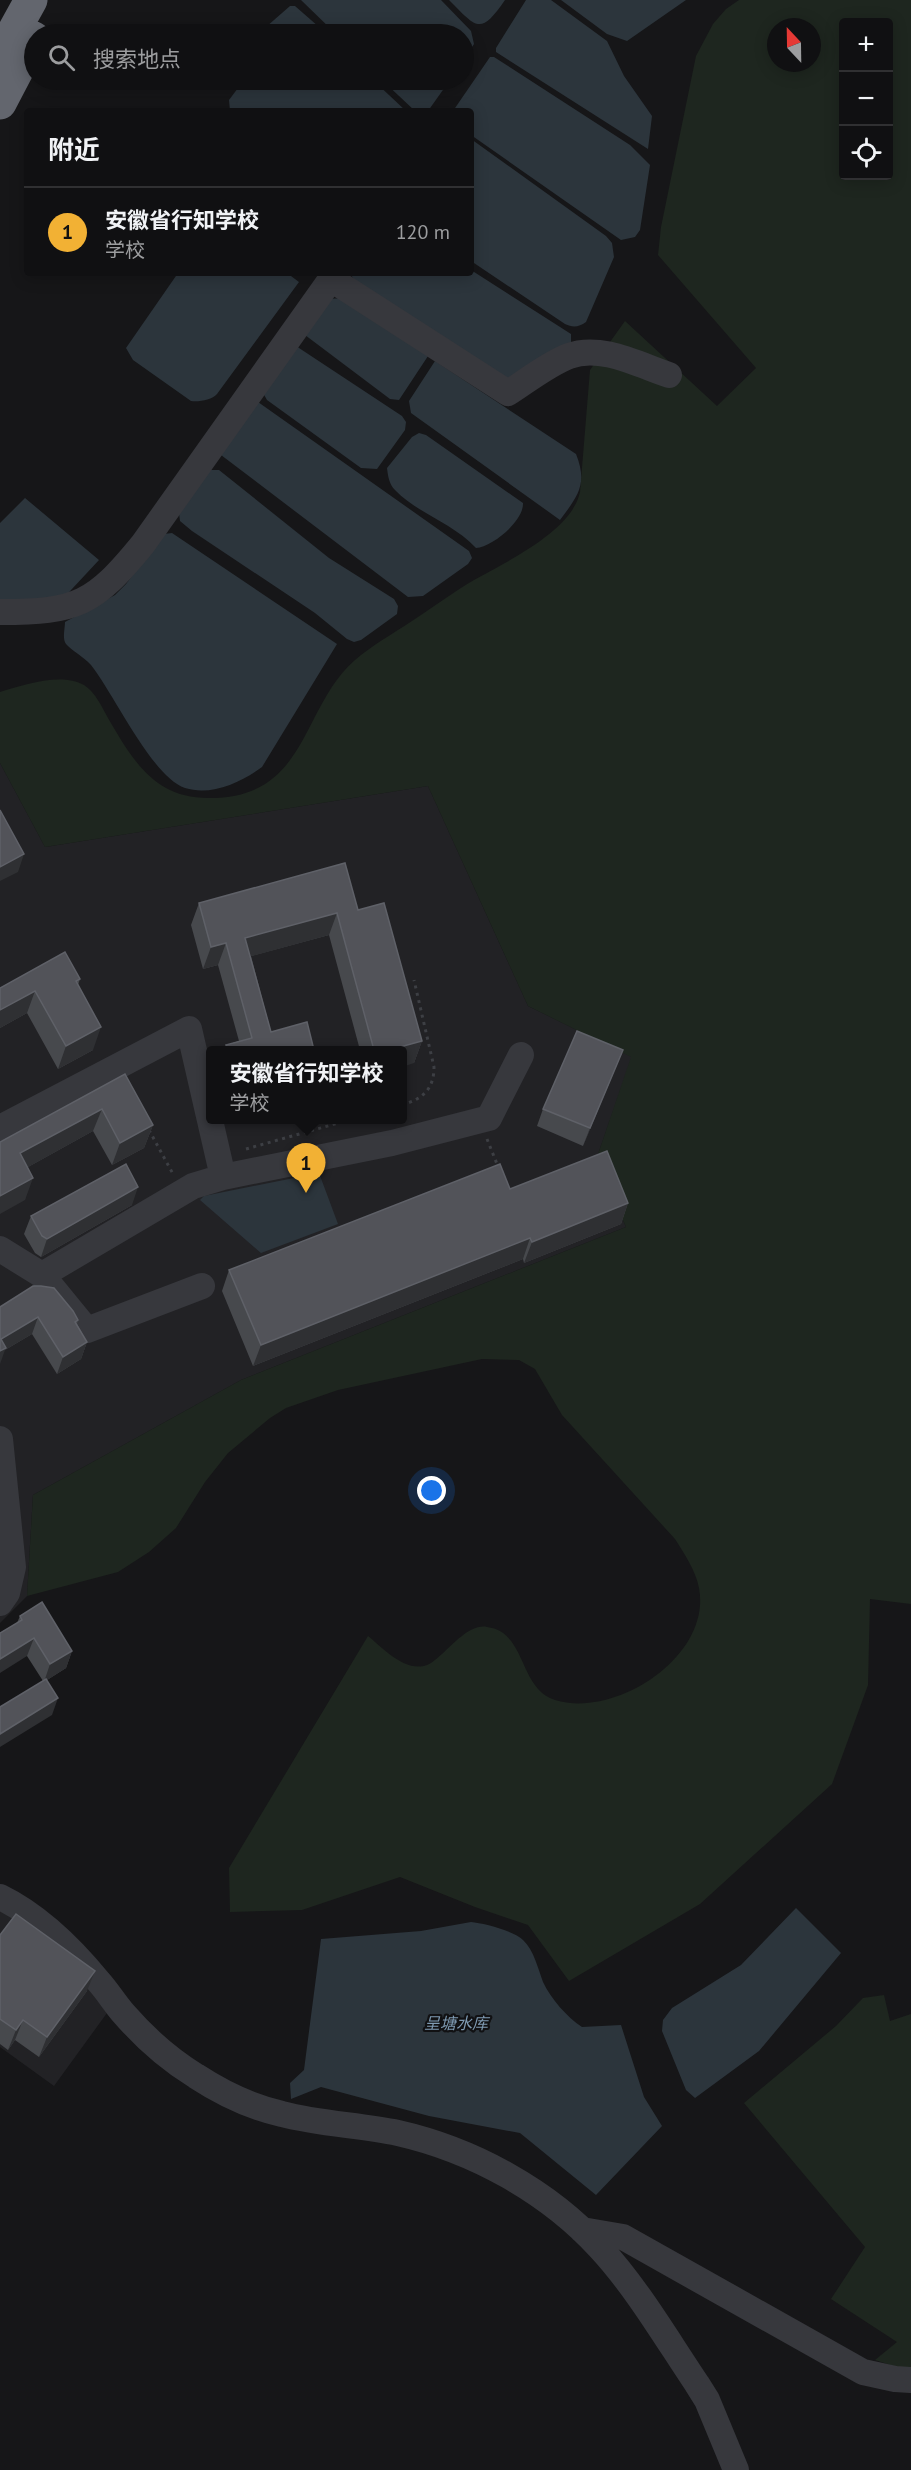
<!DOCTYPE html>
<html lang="zh">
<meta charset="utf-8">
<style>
:root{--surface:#101012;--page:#1e1e20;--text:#f1f3f6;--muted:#9c9d9f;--line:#303032;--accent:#f2b134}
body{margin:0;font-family:"PT Sans","Noto Sans SC",sans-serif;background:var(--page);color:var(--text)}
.controls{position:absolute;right:18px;top:18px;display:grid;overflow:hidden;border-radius:6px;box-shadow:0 3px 15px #0003}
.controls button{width:54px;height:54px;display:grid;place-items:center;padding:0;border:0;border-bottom:2px solid var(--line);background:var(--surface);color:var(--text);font:30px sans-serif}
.compass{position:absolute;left:767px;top:18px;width:54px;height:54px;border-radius:50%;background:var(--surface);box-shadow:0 3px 15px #0003;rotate:338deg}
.you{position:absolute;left:432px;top:1491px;width:21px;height:21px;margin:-15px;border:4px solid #fff;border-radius:50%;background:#1a73e8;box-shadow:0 0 0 9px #1a73e833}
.badge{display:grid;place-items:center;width:39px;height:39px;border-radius:50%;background:var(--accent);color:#111;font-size:20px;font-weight:700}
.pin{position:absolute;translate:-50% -50px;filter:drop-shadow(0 2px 3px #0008)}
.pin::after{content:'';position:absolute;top:32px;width:21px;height:18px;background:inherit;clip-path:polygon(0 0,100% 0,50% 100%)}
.popup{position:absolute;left:206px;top:1046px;width:201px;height:78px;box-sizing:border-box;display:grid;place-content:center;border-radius:6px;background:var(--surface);filter:drop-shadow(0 2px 4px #0005);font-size:20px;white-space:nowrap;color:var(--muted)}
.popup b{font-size:22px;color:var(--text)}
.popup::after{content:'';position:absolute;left:50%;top:100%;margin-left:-12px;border:12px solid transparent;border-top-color:var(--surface)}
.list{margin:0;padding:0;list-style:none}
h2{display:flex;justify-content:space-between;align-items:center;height:78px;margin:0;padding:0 24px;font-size:26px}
h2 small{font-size:20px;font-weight:400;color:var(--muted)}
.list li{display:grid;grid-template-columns:39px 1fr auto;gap:18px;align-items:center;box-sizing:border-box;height:90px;padding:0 24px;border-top:2px solid var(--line)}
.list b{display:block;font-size:22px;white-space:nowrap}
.list p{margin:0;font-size:20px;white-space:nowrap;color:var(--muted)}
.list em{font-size:20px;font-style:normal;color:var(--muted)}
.icon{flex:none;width:33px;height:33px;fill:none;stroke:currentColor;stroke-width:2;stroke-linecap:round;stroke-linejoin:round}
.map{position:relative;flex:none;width:911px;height:2470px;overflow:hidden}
.search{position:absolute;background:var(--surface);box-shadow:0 3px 15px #0003;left:24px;top:24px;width:450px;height:66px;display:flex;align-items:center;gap:15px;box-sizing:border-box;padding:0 21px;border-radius:33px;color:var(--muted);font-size:22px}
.panel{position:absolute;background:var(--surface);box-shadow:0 3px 15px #0003;left:24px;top:108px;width:450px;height:168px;border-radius:6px}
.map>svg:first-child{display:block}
.built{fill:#222225;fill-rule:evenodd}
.green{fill:#1e261f;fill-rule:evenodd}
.water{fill:#2c353c}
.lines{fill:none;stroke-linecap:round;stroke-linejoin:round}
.path{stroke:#3d3f44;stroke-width:3;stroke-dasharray:3 4.5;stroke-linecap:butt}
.minor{stroke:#37383d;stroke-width:26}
.highway{stroke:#63666e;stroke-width:33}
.wall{fill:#47494d}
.shaded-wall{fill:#2f3033}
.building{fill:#525359;stroke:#5f6168;stroke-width:1.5}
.labels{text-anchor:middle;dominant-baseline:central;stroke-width:4.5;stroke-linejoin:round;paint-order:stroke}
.water-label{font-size:16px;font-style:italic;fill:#7f9bb3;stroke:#111113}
</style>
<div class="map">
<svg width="911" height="2470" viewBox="0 0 911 2470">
<rect width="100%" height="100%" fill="#161618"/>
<path class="built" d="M0,763L45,847L428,786L528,1006L632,1057L596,1160L626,1227L241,1380L33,1495L27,1596L0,1623ZM210,1050H402V1120H210Z
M0,1907L65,1955L107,2013L54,2086L0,2047Z"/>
<path class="green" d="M739,0H911V1604L870,1599L868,1685L832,1784L700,1904L569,1981L528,1925L475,1907L400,1877L302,1910L230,1912L229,1868L368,1636C383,1648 405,1673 427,1665C436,1662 453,1642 462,1636C468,1631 479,1625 487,1627C527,1632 518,1688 555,1700C616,1719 712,1656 699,1588C696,1571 684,1553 675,1539L562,1415L535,1369L519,1360L482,1359L338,1390L286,1408L270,1418L228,1453L205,1482L176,1528L149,1552L118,1572L27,1596L33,1495L241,1380L626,1227L596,1160L631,1057L528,1006L428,786L45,847L0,763V692C23,685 61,672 84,685C95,692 102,707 108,718C132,759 154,798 208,798C312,799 299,702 361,655C379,641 399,630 418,617C436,605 455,591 474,580C506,562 572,531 580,492L590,370L625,321L717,406L756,368L658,255L661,227L696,56L713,24L726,9ZM844,22H888V176H844ZM776,27H812V63H776Z
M884,1995L890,2021L911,2014V2369H903L875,2360L897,2342L831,2299L865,2247L744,2103L836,2026L863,1998Z"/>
<path class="water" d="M301,0H441L471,31L474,44L464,59V34H336Z
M449,0H505C480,36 477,28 449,0Z
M526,0H551L607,41L624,76L652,116L648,149L496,52V48Z
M561,0H686L627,41L607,34Z
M290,6H295L327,34H258Z
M490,57H494L630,145L650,165L640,230L635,237L621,240L471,135V111H453Z
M244,80H373L406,111H230L229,100Z
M382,80H450L428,111H415Z
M471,139L606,236L612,243L614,257L586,322C579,327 573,328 565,324L471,261Z
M471,270L571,334V347L512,383L356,283L350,273H471Z
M178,273H287L299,282L217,394C212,400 199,402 191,401L133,360L126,348Z
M346,298L430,353L399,400L390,399L305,335L325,299Z
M296,346L402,416L406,422L405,430L377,469L361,468L267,400L263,393Z
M435,361L576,454C588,484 578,496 560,520L411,413L409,401Z
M258,402L469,551L472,558L468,564L423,596L408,597L221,455Z
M419,433L426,435L523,503C524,521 492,547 476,548C453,523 418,514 395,490C389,484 388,476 387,468L412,437Z
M208,470H219L329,558L394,599L398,606L397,614L361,640L354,642L347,639L315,613L192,531L180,521L179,513Z
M25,498L99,560L58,604L0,601V523Z
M172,533L337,644L262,767C240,783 211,796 185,788C152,777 114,694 91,665C84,657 71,650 66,644C62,639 65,628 65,622L115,595L126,584L164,534Z
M319,1173L338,1224L261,1253L200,1200L204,1196Z
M796,1908L841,1953L759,2051L695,2098L686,2090L662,2031L663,2020L672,2008L741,1965Z
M471,1922C483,1923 514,1931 523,1940C534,1950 538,1969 543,1982C551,1999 567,2017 582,2027L621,2025L644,2097L662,2126L596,2195L520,2133L429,2116L321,2087L291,2099L290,2083L304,2070L321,1939L421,1931Z"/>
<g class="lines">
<path class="path" d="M402,1105C422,1099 434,1090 434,1067L414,980
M149,1130L173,1174
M487,1139L499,1169
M246,1149L349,1120"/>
<path class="minor" d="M0,612C78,612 94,604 143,544L331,279L508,393C527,381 548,364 569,356C601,344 639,365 669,375
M0,1128L189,1029L223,1177
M0,1249L42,1275L87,1330L202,1286
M42,1275L193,1186L223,1177L392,1143L489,1118L521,1055
M0,1439L13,1567L7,1593L0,1603
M0,1897C39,1916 72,1949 99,1982C108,1992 115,2004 124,2014C144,2037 170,2060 196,2076C222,2093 251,2107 282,2114C320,2124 360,2125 398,2133C473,2150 548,2191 600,2248C637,2288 666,2338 697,2384L707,2400L736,2470
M582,2230L623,2237L863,2372L895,2379L911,2380"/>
<path class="highway" d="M0,56L31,0
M0,103L34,38"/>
</g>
<path class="wall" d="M199,903L358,910L422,1041L414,1063L402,1050H360L329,935L251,956L271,1032L314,1050H224L226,1045L239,1041L218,965L203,969L191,925Z
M80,979L78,985L93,1050L58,1069L27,1013L0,1028V988Z
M623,1050L616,1067L583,1146L537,1126L543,1109Z
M125,1074L153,1125L144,1148L112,1165L93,1131L28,1167L25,1200L0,1142Z
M628,1203L621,1224L524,1263L523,1259L253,1366L222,1291L229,1270Z
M132,1205L41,1257L35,1253L24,1234L31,1216Z
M0,1307L78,1320L77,1324L87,1342L81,1359L57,1374L32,1334L5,1350Z
M20,1616L72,1651L66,1668L47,1680L52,1715L43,1681L27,1656L17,1623Z
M0,1935L87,1991L39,2057L15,2040L8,2050L0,2044Z"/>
<path class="shaded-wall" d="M24,854L18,872L0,881V867Z
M337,913L329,935L237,960L245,938Z
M226,943L218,965L203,969L211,947Z
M35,991L27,1013L0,1028V1010Z
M101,1027L93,1050L58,1069L66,1046Z
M422,1041L414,1063L402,1067V1050H389Z
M623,1050L616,1067L583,1146L590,1128Z
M102,1109L93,1131L12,1176L20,1153Z
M153,1125L144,1148L112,1165L120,1143Z
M33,1178L25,1200L0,1214V1196Z
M138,1187L132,1205L41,1257L47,1239Z
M628,1203L621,1224L524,1263L532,1242Z
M530,1238L523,1259L253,1366L261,1345Z
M38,1317L32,1334L5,1350L0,1364V1342L1,1339Z
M87,1342L81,1359L57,1374L63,1357Z
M34,1638L27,1656L0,1673V1659Z
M72,1651L66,1668L44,1682L50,1664Z
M58,1698L52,1715L0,1747V1734Z
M95,1971L87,1991L39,2057L47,2037Z
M23,2020L15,2040L8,2050L16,2030Z"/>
<path class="building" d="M0,810L24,854L0,867Z
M345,863L358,910L384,903L422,1041L389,1050H374L337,913L245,938L271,1032L307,1022L314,1050H228L226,1045L252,1038L226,943L211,947L199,903Z
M65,952L80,979L76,981L101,1027L66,1046L35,991L0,1010V988Z
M577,1031L623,1050L590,1128L543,1109Z
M125,1074L153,1125L120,1143L102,1109L20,1153L33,1178L0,1196V1142Z
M607,1151L628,1203L532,1242L530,1238L261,1345L229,1270L500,1164L510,1189Z
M126,1164L138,1187L47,1239L42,1236L31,1216Z
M33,1286H41L54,1288L73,1311L78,1320L75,1322L87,1342L63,1357L38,1317L1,1339L6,1348L0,1351V1307Z
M42,1602L72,1651L50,1664L34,1638L0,1659V1633L22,1620L20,1616Z
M46,1679L58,1698L0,1734V1707Z
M16,1914L95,1971L47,2037L23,2020L16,2030L0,2019V1935Z"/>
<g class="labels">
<g class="water-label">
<text x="456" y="2023">呈塘水库</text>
</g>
</g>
</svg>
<div class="controls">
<button>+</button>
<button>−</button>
<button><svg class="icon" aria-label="locate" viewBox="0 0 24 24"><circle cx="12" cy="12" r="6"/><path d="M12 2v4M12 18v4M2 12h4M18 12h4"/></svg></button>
</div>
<svg class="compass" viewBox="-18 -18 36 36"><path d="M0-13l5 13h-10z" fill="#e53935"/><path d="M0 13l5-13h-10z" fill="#9c9d9f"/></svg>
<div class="you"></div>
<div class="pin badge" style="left:306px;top:1193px">1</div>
<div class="popup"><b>安徽省行知学校</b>学校</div>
<div class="search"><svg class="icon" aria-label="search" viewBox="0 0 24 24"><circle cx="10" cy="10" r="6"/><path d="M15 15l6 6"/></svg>搜索地点</div>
<section class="panel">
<h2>附近<small></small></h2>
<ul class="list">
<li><span class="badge">1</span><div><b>安徽省行知学校</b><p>学校</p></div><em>120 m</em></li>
</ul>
</section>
</div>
